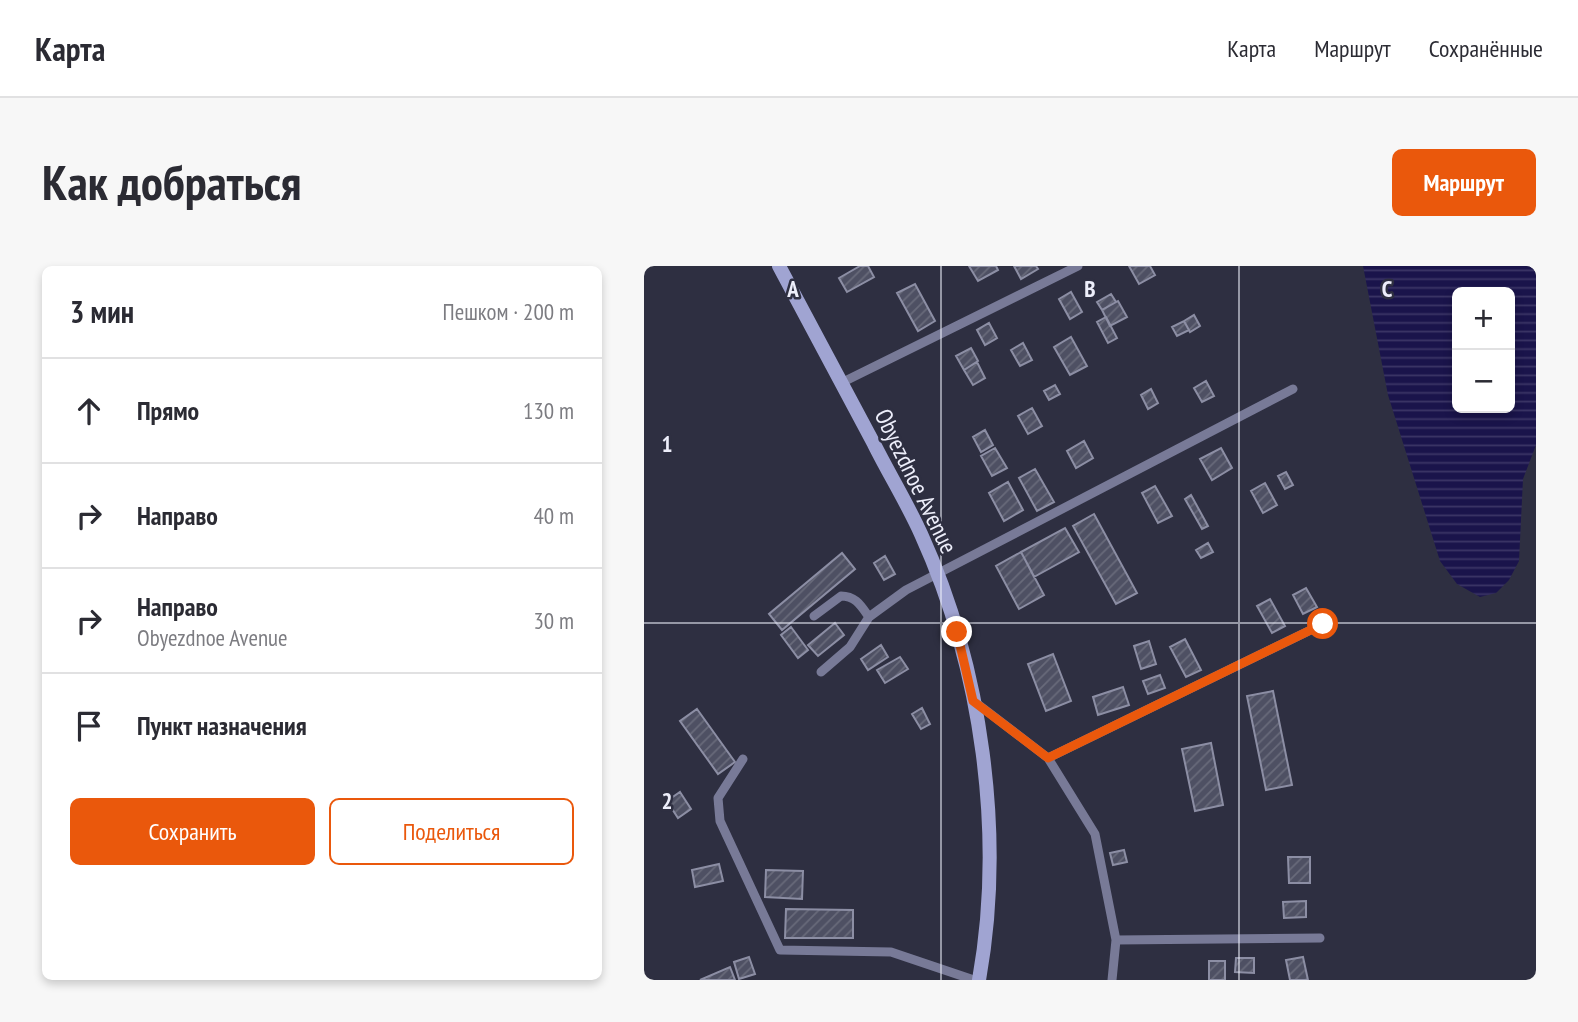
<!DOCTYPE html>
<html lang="ru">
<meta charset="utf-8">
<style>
:root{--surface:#fff;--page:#f7f7f7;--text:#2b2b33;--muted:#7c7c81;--line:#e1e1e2;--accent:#ea580c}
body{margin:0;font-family:"PT Sans Narrow",sans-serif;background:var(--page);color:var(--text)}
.controls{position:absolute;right:21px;top:21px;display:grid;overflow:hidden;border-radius:10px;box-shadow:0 4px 10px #0003}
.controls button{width:63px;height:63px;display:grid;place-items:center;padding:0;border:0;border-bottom:2px solid var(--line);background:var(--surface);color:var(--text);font:35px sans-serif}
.stop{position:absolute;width:21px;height:21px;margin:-16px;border:5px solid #ea580c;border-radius:50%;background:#fff}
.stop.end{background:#ea580c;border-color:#fff;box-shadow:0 2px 7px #0008}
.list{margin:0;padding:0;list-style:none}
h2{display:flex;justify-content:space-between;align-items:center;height:91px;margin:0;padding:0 28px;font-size:30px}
h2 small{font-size:23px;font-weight:400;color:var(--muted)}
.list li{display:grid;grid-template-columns:46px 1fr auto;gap:21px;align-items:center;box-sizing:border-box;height:105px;padding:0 28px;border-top:2px solid var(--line)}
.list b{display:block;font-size:26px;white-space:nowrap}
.list p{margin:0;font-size:23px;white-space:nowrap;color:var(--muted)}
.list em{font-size:23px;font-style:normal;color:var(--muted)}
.actions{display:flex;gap:14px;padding:21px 28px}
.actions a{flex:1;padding:16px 0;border:2px solid var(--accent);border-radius:10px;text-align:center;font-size:24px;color:var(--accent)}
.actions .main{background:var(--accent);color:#fff}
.icon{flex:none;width:38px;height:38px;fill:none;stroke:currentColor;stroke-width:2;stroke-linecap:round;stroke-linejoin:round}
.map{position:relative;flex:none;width:892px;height:714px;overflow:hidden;border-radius:10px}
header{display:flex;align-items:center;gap:42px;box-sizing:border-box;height:98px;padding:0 35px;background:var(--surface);border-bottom:2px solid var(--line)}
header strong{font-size:33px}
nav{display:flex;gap:38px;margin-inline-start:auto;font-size:24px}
.intro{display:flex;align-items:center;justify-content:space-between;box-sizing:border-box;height:168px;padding:0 42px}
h1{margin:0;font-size:49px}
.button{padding:18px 32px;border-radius:10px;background:var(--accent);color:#fff;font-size:24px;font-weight:700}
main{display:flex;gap:42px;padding:0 42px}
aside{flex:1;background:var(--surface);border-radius:10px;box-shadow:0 4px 10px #0003}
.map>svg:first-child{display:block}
.water{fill:url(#water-rules);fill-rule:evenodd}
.building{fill:url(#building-hatch);stroke:#8c8ea4;stroke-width:2}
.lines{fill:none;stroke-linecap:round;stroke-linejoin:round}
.lane{stroke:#787a97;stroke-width:9}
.secondary{stroke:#a0a4d2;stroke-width:14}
.route{stroke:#ea580c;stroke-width:9}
.grid{fill:none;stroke:#edeefa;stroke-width:2;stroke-opacity:0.55}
.labels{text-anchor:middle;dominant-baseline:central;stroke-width:5;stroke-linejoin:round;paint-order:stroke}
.street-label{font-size:24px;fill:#edeefa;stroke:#2e2f41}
.grid-label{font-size:23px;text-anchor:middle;font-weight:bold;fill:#edeefa;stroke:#2e2f41;stroke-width:5;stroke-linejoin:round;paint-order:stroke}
</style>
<header>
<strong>Карта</strong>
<nav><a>Карта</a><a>Маршрут</a><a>Сохранённые</a></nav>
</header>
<div class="intro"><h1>Как добраться</h1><a class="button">Маршрут</a></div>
<main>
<aside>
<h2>3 мин<small>Пешком · 200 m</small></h2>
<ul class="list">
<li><svg class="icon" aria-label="ahead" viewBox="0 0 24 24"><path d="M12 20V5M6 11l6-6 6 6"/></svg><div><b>Прямо</b></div><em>130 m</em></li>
<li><svg class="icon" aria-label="right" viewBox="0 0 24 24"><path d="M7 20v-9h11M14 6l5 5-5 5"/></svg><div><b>Направо</b></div><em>40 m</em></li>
<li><svg class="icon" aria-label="right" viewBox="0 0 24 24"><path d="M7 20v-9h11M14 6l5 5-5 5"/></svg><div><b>Направо</b><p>Obyezdnoe Avenue</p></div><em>30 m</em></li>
<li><svg class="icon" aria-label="arrive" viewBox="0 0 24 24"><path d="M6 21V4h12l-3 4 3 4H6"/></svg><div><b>Пункт назначения</b></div></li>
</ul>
<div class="actions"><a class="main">Сохранить</a><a>Поделиться</a></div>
</aside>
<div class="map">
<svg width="892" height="714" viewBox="0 0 892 714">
<defs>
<pattern id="water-rules" width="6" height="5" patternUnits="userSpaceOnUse" patternTransform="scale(1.75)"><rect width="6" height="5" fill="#1a144b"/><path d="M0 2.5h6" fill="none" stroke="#3c3666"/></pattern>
<pattern id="building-hatch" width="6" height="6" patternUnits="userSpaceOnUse" patternTransform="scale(1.75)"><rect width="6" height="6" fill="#4e5063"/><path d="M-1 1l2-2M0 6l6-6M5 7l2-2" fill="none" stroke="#686a7a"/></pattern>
</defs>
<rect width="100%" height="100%" fill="#2e2f41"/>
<path class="water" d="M719,0H892V179L879,213L875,295L865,314L852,327L836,331L813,318L796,295L744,129ZM813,26H866V142H813Z"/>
<path class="building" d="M216,0H224L230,11L203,26L195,12Z
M325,0H352L354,4L334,15Z
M370,0H392L394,3L377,13Z
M485,0H506L511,9L495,18Z
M271,18L291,55L274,65L253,27Z
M427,26L438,46L426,53L415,33Z
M467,28L472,36L458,44L453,36Z
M474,35L483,51L466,60L458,44Z
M550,49L556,60L546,66L540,55Z
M462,51L473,72L464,77L453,56Z
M540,55L545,64L533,70L528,61Z
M345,57L353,72L341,79L333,64Z
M427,71L443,100L426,109L410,81Z
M379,77L388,94L376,100L367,84Z
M327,82L334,95L320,104L312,90Z
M333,96L341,112L329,119L320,104Z
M562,115L570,130L558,136L550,122Z
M411,119L416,128L405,134L400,125Z
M507,123L514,137L504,143L497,129Z
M388,142L398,160L384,168L374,150Z
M341,164L349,179L337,186L329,171Z
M440,175L449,192L432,202L423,185Z
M351,182L363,202L348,210L337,190Z
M577,182L588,202L568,214L556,193Z
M391,203L410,236L393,245L375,212Z
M642,206L649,219L641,223L634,210Z
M364,216L379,244L360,255L345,227Z
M621,217L633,239L619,247L607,225Z
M511,220L528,250L514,257L498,227Z
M547,229L564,260L558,263L541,233Z
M450,248L493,327L472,338L429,260Z
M421,262L435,286L390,311L377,286Z
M564,277L569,286L557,292L552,284Z
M377,286L400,329L375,343L352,300Z
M198,287L211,303L138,364L125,348Z
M241,290L251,308L240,314L230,297Z
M662,322L673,341L659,348L649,329Z
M626,333L641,360L628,367L613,340Z
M191,357L200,369L174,390L164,379Z
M147,361L164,384L154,392L137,369Z
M541,373L557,404L542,411L526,381Z
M505,375L512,398L497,403L490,380Z
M237,379L244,391L224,404L217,393Z
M409,388L427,435L402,445L384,398Z
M256,391L264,403L241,417L233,404Z
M516,409L521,422L504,428L499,415Z
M479,421L485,439L454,449L449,431Z
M629,425L648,519L622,524L603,430Z
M278,442L286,458L277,463L268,448Z
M53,443L91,496L74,508L36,455Z
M567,477L579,539L551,545L538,483Z
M36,526L47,543L34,552L23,535Z
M480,584L483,596L469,599L466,587Z
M644,591H666V617H645Z
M75,598L79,615L51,621L48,604Z
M122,604L159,605L158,633L121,631Z
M662,635V651L640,652L639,636Z
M142,643L209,644V672H141Z
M105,691L111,708L95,713L90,696Z
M659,691L664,714H646L642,694Z
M592,692H610V707L591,706Z
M565,695H581V714H565Z
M86,701L91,714H56Z"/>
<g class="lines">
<path class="lane" d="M197,117L434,0
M170,350L197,330C212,330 217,340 225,351L206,381L177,406
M225,351L262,324L649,123
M331,436L404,492L679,358
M404,492L451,568L472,674L676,672
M99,493L74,532L76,555L136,684L247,686L330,714
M468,714L472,674"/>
<path class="secondary" d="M135,0C167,59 198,119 230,178C245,208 263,237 277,268C338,402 361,569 335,714"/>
</g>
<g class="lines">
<path class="route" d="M313,366L329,435L404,492L679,358"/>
</g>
<path class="grid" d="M297,0V714M595,0V714M0,357H892"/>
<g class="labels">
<g class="street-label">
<text transform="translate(272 215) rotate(64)">Obyezdnoe Avenue</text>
</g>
</g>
<g class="grid-label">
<text x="149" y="31">A</text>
<text x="446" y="31">B</text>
<text x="743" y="31">C</text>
<text x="23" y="186">1</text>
<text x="23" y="543">2</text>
</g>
</svg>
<div class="controls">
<button>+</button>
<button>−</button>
</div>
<div class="stop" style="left:679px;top:358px"></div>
<div class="stop end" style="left:313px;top:366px"></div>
</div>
</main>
